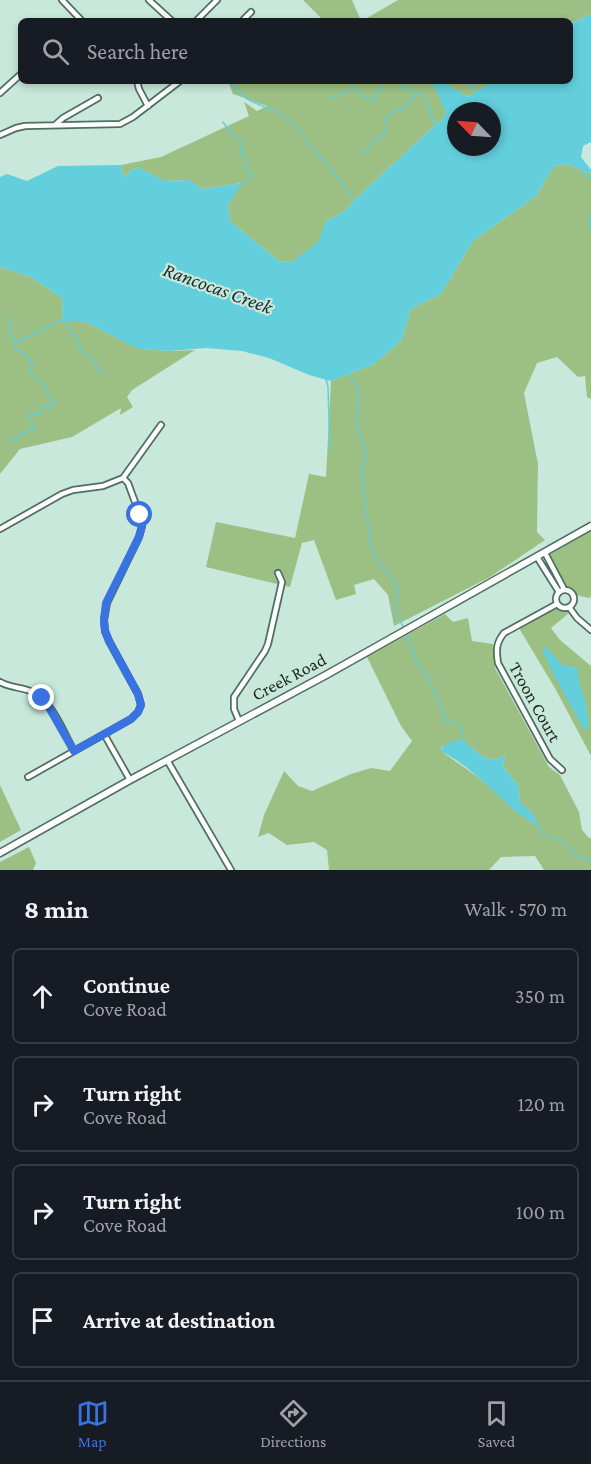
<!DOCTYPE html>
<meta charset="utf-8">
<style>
:root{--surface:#171b24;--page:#242831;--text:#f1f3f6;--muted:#9ea1a6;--line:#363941;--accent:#3972e1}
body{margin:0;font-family:"Crimson Pro",serif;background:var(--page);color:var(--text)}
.compass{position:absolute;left:447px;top:102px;width:54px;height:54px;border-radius:50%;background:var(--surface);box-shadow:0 3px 9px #0003;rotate:295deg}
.stop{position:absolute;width:18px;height:18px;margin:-14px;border:4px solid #3972e1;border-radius:50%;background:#fff}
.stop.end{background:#3972e1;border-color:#fff;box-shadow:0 2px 6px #0008}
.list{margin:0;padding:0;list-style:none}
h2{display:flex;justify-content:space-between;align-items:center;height:78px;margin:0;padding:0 24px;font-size:26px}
h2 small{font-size:20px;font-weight:400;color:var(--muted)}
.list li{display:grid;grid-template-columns:39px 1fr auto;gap:18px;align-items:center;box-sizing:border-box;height:96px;margin:0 12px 12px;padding:0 12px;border:2px solid var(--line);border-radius:9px}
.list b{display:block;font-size:22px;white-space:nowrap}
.list p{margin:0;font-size:20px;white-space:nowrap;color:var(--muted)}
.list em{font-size:20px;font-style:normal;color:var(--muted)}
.icon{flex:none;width:33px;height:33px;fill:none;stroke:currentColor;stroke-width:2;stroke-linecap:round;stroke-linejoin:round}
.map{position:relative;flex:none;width:591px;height:870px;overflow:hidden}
.search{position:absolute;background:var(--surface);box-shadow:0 3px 9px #0003;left:18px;right:18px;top:18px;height:66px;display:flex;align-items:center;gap:15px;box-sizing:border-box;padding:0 21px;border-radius:9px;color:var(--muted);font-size:22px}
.sheet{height:510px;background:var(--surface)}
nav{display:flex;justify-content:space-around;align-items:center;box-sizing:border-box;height:84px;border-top:2px solid var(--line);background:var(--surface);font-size:16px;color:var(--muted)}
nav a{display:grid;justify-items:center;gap:3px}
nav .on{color:var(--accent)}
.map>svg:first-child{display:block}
.green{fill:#9cc084;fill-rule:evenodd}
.water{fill:#63cedc;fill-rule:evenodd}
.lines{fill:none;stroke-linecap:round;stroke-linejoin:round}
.stream{stroke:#63cedc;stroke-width:1.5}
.minor-casing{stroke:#516e63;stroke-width:8}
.major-casing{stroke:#516e63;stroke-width:9}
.minor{stroke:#fff;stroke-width:4.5}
.major{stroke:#fff;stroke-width:6}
.route{stroke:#3972e1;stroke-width:8}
.labels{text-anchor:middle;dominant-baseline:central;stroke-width:4.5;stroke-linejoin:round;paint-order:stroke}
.street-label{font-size:18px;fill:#1c2824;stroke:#c8e8db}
.water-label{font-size:20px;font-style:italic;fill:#1a2e30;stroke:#c8e8db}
</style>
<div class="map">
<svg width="591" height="870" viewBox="0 0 591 870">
<rect width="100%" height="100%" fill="#c8e8db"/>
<path class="green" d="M303,0H352L361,21H324Z
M398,0H591V14L570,24V21H362Z
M228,81H432L447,113L441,120L367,188L345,211L326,221L319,242L292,262L279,261L230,221L228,205L241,183L203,189L188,180L165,181L137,167L123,177L121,165L161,157L249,116L244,102L257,111L267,106L233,94Z
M448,81H494L468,97L451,87Z
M568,164L591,174V399L587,397L585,376L578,377L557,357L537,363L524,393L538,464L537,532L545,540L490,577L394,626L388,595L374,579L354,585L356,594L336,600L314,540L302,543L290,587L206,567L216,522L295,538L309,474L326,477L331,381L374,364L401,341L411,309L441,294L473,241L536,196L554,166Z
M0,267L31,277L62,298L63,322H86L139,349L169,351L195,350L132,390L127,397L133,407L120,415L121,408L72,437L20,449L0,474Z
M591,529V597L589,598L576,595L573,591L565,586L549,555Z
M554,608L569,613L551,628L560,640L591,666V756L556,690L519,628Z
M445,614L453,622L468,618L472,641L493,644L495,668L549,767L560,775L579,812L582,830L589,838H591V870H544L535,856L501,857L489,870H329L327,850L314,842L287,845L269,833L258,837L264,815L284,771L298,786L312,791L351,774L371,768L390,771L412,741L401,726L367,657ZM462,740C471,746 484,762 497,759C500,758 503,756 506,755L503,765L506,771L518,784L520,803L531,812L539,827L514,810L501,796L475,775L441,751V748C448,744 453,741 462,740Z
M0,785L21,830L0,842Z
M29,847L36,863L33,870H0V862Z"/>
<path class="water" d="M591,14V142L583,146L581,157L591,170V174L568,164L554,166L536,196L473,241L441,294L411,309L401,341L374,364L331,381L309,375L269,358L242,351L206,348L169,351L138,349L86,322H63L62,298L31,277L0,267V177L7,174L27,181L58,166L121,165L123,177L137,167L165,181L188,180L203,189L242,183L228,205L230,221L279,261L292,262L318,242L326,221L345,211L367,188L441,120L446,113L432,81H448L451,87L468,97L494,81H570V24ZM456,111H492V147H456Z
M544,647L548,649L562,665L574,667L578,669C578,681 579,684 583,694C587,705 589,719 588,730L585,729L582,726L554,675L542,650Z
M462,740C471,746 484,762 497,759C500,758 503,756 506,755L503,765L506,771L518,784L520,803C529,809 537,817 539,827C531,821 521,816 513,809C490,789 468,764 440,751C444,744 453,740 462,740Z"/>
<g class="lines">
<path class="stream" d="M233,81C238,103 268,105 284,116C297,125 305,139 315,151C329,167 344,184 355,203
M400,81C405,95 415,88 424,97C430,105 432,117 435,126
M470,81L471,86L475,88L476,92
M330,98L343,94L352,88C360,91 365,99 372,102L382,86L384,81
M223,122L232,135L241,142L243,148L239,152L244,155L247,160L245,169L252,173L251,178L240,185
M361,153L368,149L376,139L385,135L384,124L386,117L392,113L404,108L417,94
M579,167L582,172L591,179
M591,215L589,221L591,229
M8,318L11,322C8,329 10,336 16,341L15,348C18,352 20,351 25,354C29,357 31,363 33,368L30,371L29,374L44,384L47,395L54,402L53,406H45L42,407L40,415L32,414L29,415L28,418L33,425V429L20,435L17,439L9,441
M62,320C65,323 69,327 71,330C76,336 76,345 82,351C85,354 90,354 93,359C96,365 96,370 104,374
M16,342C28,337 38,332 49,326C55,323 58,323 63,318
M347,374L355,381L359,395L356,423L365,449L362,479L370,538L374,554L379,564L391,576L397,587L395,612L403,626
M326,379L328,387L330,451
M406,633L419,667C428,674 443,709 446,721C449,722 452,722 455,722C463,724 464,734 463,740
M539,827C547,844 554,834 563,842C567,845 568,850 573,853C578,856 585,858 591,861"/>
<g class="minor-casing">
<path id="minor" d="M62,0L82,21
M149,0L172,21
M196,21L217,0
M242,21L251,12
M137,81L139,89L148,106
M0,93L21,74
M55,125L63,118L98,98
M0,135L16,128L25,126L120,124L133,117L180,81
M123,478L161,425
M0,529L62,494L73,490L103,486L123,478L128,483L142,521V526L139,537L107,603L104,620L105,631L109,641L138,694L141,705L138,712L131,719L28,777
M545,553L564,589
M537,557L559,592
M556 599a9 9 0 1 1 18 0a9 9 0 1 1-18 0Z
M557,604L504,633C496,643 496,650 498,663L550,759L562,770
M569,607L577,618L591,630
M0,682C10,688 22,687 33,692C52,701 64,733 74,751
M239,721L234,709V697L265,651L268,644L282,582L278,573
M104,734L130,780
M167,760L231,870"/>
</g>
<g class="major-casing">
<path id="major" d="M0,853L130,780L326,675L591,526"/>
</g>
<use href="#minor" class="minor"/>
<use href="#major" class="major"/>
</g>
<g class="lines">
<path class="route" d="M42,698L47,704L74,751L131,719L138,712L141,705L138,694L109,641L105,631L104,620L106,603L139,537L142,526L140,515"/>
</g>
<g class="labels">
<g class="street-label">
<text transform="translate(289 677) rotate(-28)">Creek Road</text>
<text transform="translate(535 702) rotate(61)">Troon Court</text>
</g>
<g class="water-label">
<text transform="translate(218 288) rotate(20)">Rancocas Creek</text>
</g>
</g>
</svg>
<svg class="compass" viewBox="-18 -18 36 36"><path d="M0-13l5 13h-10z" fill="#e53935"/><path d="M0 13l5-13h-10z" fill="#9ea1a6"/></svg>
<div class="stop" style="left:140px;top:515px"></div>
<div class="stop end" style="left:42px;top:698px"></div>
<div class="search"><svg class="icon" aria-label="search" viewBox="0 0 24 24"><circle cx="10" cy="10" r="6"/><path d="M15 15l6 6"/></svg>Search here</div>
</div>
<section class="sheet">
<h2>8 min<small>Walk · 570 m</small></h2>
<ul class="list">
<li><svg class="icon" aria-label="ahead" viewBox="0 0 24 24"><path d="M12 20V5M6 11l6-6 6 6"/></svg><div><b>Continue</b><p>Cove Road</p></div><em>350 m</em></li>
<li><svg class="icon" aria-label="right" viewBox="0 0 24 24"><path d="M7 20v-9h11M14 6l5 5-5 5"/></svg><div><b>Turn right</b><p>Cove Road</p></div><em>120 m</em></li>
<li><svg class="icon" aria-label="right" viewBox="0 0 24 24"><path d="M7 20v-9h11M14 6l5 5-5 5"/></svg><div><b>Turn right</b><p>Cove Road</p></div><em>100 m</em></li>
<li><svg class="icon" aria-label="arrive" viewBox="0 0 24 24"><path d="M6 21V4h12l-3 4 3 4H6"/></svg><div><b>Arrive at destination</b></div></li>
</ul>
</section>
<nav>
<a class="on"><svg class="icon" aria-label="map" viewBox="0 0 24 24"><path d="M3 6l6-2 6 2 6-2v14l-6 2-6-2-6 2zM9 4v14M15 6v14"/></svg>Map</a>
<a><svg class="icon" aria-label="directions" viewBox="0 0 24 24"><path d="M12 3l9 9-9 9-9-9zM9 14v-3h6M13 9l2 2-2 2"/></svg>Directions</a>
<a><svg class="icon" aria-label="saved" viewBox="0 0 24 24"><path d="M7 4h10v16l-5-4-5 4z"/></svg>Saved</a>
</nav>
